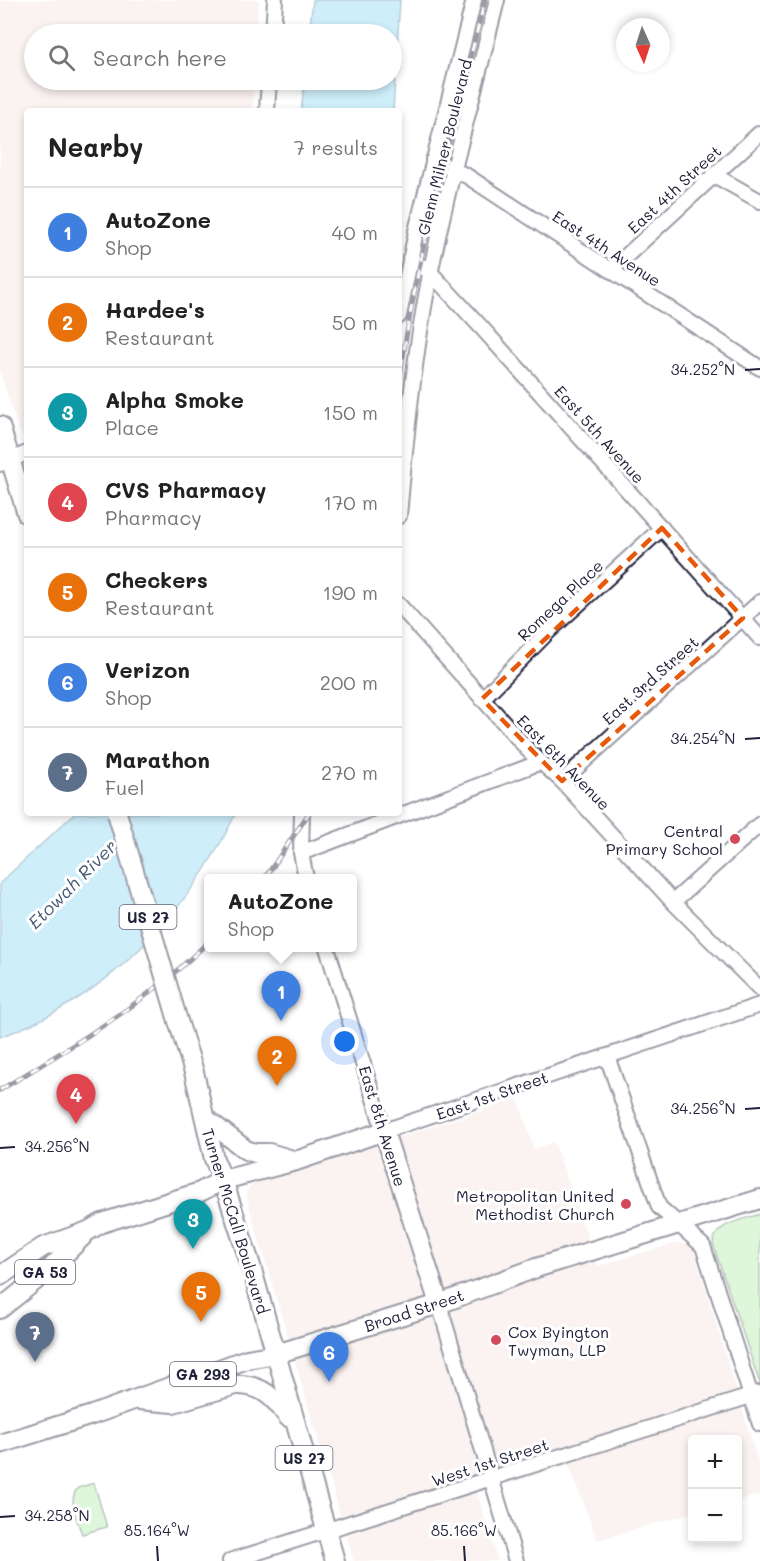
<!DOCTYPE html>
<meta charset="utf-8">
<style>
:root{--surface:#fff;--page:#f6f6f6;--text:#222;--muted:#767676;--line:#e0e0e0;--accent:#0f766e}
body{margin:0;font-family:Mali,sans-serif;background:var(--page);color:var(--text)}
.controls{position:absolute;right:18px;bottom:18px;display:grid;overflow:hidden;border-radius:6px;box-shadow:0 3px 9px #0003}
.controls button{width:54px;height:54px;display:grid;place-items:center;padding:0;border:0;border-bottom:2px solid var(--line);background:var(--surface);color:var(--text);font:30px sans-serif}
.compass{position:absolute;left:616px;top:18px;width:54px;height:54px;border-radius:50%;background:var(--surface);box-shadow:0 3px 9px #0003;rotate:177deg}
.you{position:absolute;left:345px;top:1042px;width:21px;height:21px;margin:-15px;border:4px solid #fff;border-radius:50%;background:#1a73e8;box-shadow:0 0 0 9px #1a73e833}
.badge{display:grid;place-items:center;width:39px;height:39px;border-radius:50%;background:var(--accent);color:#fff;font-size:20px;font-weight:700}
.pin{position:absolute;translate:-50% -50px;filter:drop-shadow(0 2px 3px #0008)}
.pin::after{content:'';position:absolute;top:32px;width:21px;height:18px;background:inherit;clip-path:polygon(0 0,100% 0,50% 100%)}
.popup{position:absolute;left:204px;top:874px;width:153px;height:78px;box-sizing:border-box;display:grid;place-content:center;border-radius:6px;background:var(--surface);filter:drop-shadow(0 2px 4px #0005);font-size:20px;white-space:nowrap;color:var(--muted)}
.popup b{font-size:22px;color:var(--text)}
.popup::after{content:'';position:absolute;left:50%;top:100%;margin-left:-12px;border:12px solid transparent;border-top-color:var(--surface)}
.list{margin:0;padding:0;list-style:none}
h2{display:flex;justify-content:space-between;align-items:center;height:78px;margin:0;padding:0 24px;font-size:26px}
h2 small{font-size:20px;font-weight:400;color:var(--muted)}
.list li{display:grid;grid-template-columns:39px 1fr auto;gap:18px;align-items:center;box-sizing:border-box;height:90px;padding:0 24px;border-top:2px solid var(--line)}
.list b{display:block;font-size:22px;white-space:nowrap}
.list p{margin:0;font-size:20px;white-space:nowrap;color:var(--muted)}
.list em{font-size:20px;font-style:normal;color:var(--muted)}
.icon{flex:none;width:33px;height:33px;fill:none;stroke:currentColor;stroke-width:2;stroke-linecap:round;stroke-linejoin:round}
.map{position:relative;flex:none;width:760px;height:1561px;overflow:hidden}
.search{position:absolute;background:var(--surface);box-shadow:0 3px 9px #0003;left:24px;top:24px;width:378px;height:66px;display:flex;align-items:center;gap:15px;box-sizing:border-box;padding:0 21px;border-radius:33px;color:var(--muted);font-size:22px}
.panel{position:absolute;background:var(--surface);box-shadow:0 3px 9px #0003;left:24px;top:108px;width:378px;height:708px;border-radius:6px}
.map>svg:first-child{display:block}
.built{fill:#f5e4e2}
.green{fill:#b5eaac;stroke:#6c8674;stroke-width:1.5}
.water{fill:#92daf4;stroke:#6590aa;stroke-width:1.5}
.lines{fill:none;stroke-linecap:round;stroke-linejoin:round}
.minor-casing{stroke:#22223b;stroke-width:18}
.major-casing{stroke:#22223b;stroke-width:22}
.minor{stroke:#fff;stroke-width:14}
.major{stroke:#fff;stroke-width:18}
.rail-casing{stroke:#22223b;stroke-width:5}
.rail{stroke:#fff;stroke-width:3;stroke-dasharray:9;stroke-linecap:butt}
.major-bridge-casing{stroke:#22223b;stroke-width:22;stroke-linecap:butt}
.major-bridge{stroke:#fff;stroke-width:18}
.marked{fill:none;stroke:#e8590c;stroke-width:4.5;stroke-dasharray:12 8;stroke-linejoin:round}
.ticks{fill:none;stroke:#22223b;stroke-width:2}
.poi-dot{fill:#d1495b;stroke:#fff;stroke-width:2}
.labels{text-anchor:middle;dominant-baseline:central;stroke-width:6;stroke-linejoin:round;paint-order:stroke}
.shield{fill:#fff;stroke:#646476;stroke-width:1.5}
.shield-label{font-size:15px;font-weight:bold;fill:#22223b}
.street-label{font-size:16px;fill:#22223b;stroke:#fff}
.poi-label{font-size:16px;fill:#22223b;stroke:#fff;text-anchor:end}
.water-label{font-size:18px;font-style:italic;fill:#445972;stroke:#fff}
.ticks-label{font-size:15px;text-anchor:middle;fill:#22223b;stroke:#fff;stroke-width:6;stroke-linejoin:round;paint-order:stroke}
</style>
<div class="map">
<svg width="760" height="1561" viewBox="0 0 760 1561">
<rect width="100%" height="100%" fill="#fff"/>
<filter id="ink" filterUnits="userSpaceOnUse"><feTurbulence type="fractalNoise" baseFrequency=".0167" numOctaves="2"/><feDisplacementMap in="SourceGraphic" scale="12" xChannelSelector="R" yChannelSelector="G"/><feConvolveMatrix kernelMatrix="1 2 1 2 8 2 1 2 1" color-interpolation-filters="sRGB"/></filter>
<g filter="url(#ink)">
<path class="built" d="M0,0H259L256,34H34V80H254L252,111H27V438L20,433L0,373Z
M518,1099L534,1149L554,1142L598,1266L677,1243L687,1244L694,1250L760,1469V1494L738,1501V1440H692V1513L597,1540L569,1465L477,1493L498,1561H354L247,1199V1191L253,1184Z"/>
<path class="green" d="M760,1214V1384L713,1244C714,1223 743,1220 760,1214Z
M94,1483L107,1527L82,1534C77,1520 67,1500 78,1488Z"/>
<path class="water" d="M313,0H400L393,111H301L305,80H392V34H309Z
M75,813H236C187,915 108,998 0,1037V883Z"/>
<g class="lines">
<g class="minor-casing">
<path id="minor" d="M273,34L275,0
M267,111L269,80
M433,160L467,176L760,368
M714,175L760,201
M410,258L431,273L481,327L760,638
M611,270L760,133
M399,316L416,231L474,0
M0,464L27,453
M399,516C405,446 412,376 424,307C442,204 472,102 497,0
M399,605L531,753L562,781L673,902L760,989
M482,699L550,630L662,528
M562,781L760,602
M302,813L301,853L306,878
M301,853L541,762
M673,902L760,824
M327,948L384,1131L760,1005
M607,1056L659,1207L703,1246L760,1424
M439,1304L516,1561
M230,1561L760,1393"/>
</g>
<g class="major-casing">
<path id="major" d="M0,426L27,514
M178,1021L194,1072L214,1159L223,1180L250,1263L335,1561
M205,1118L246,1150L255,1153H269L296,1161
M0,1276L43,1247L88,1231L102,1223L200,1192L223,1180L296,1161L384,1131L439,1304
M0,1309L51,1268L84,1235
M139,1400L173,1403L236,1385C261,1384 274,1397 288,1417
M0,1444L92,1415L247,1359L276,1354L439,1304L536,1268L760,1199"/>
</g>
<use href="#minor" class="minor"/>
<use href="#major" class="major"/>
<g class="rail-casing">
<path id="rail" d="M399,385C416,255 453,127 485,0
M265,878L309,813
M0,1090C74,1045 148,1002 209,941"/>
</g>
<use href="#rail" class="rail"/>
<g class="major-bridge-casing">
<path id="major-bridge" d="M117,813L178,1021"/>
</g>
<use href="#major-bridge" class="major-bridge"/>
</g>
</g>
<path d="M0 0H760V1561H0ZM662,528L743,618L562,781L482,699Z" fill="#fff" fill-opacity=".55" fill-rule="evenodd"/>
<path class="marked" d="M662,528L743,618L562,781L482,699Z"/>
<path class="ticks" d="M745,370L760,369M745,739L760,738M745,1109L760,1108M0,1148L15,1147M0,1517L15,1516M157,1546L158,1561M464,1546L465,1561"/>
<g class="poi-dot">
<circle cx="735" cy="839" r="6"/>
<circle cx="626" cy="1204" r="6"/>
<circle cx="496" cy="1340" r="6"/>
</g>
<g class="labels">
<g class="shield">
<rect x="119.5" y="905" width="57" height="24" rx="4.5"/>
<rect x="15" y="1260" width="60" height="24" rx="4.5"/>
<rect x="170" y="1362" width="66" height="24" rx="4.5"/>
<rect x="275.5" y="1446" width="57" height="24" rx="4.5"/>
</g>
<g class="shield-label">
<text x="148" y="917">US 27</text>
<text x="45" y="1272">GA 53</text>
<text x="203" y="1374">GA 293</text>
<text x="304" y="1458">US 27</text>
</g>
<g class="street-label">
<text transform="translate(444 147) rotate(-76)">Glenn Milner Boulevard</text>
<text transform="translate(674 189) rotate(-43)">East 4th Street</text>
<text transform="translate(607 248) rotate(33)">East 4th Avenue</text>
<text transform="translate(600 434) rotate(48)">East 5th Avenue</text>
<text transform="translate(560 600) rotate(-43)">Romega Place</text>
<text transform="translate(650 680) rotate(-42)">East 3rd Street</text>
<text transform="translate(564 762) rotate(46)">East 6th Avenue</text>
<text transform="translate(492 1095) rotate(-19)">East 1st Street</text>
<text transform="translate(383 1126) rotate(73)">East 8th Avenue</text>
<text transform="translate(236 1221) rotate(73)">Turner McCall Boulevard</text>
<text transform="translate(414 1310) rotate(-18)">Broad Street</text>
<text transform="translate(490 1462) rotate(-18)">West 1st Street</text>
</g>
<g class="poi-label">
<text x="723" y="830">Central<tspan x="723" dy="18">Primary School</tspan></text>
<text x="614" y="1195">Metropolitan United<tspan x="614" dy="18">Methodist Church</tspan></text>
<text x="508" y="1331" text-anchor="start">Cox Byington<tspan x="508" dy="18">Twyman, LLP</tspan></text>
</g>
<g class="water-label">
<text transform="translate(72 884) rotate(-45)">Etowah River</text>
</g>
</g>
<g class="ticks-label">
<text x="703" y="375">34.252°N</text>
<text x="703" y="744">34.254°N</text>
<text x="703" y="1114">34.256°N</text>
<text x="57" y="1152">34.256°N</text>
<text x="57" y="1521">34.258°N</text>
<text x="157" y="1536">85.164°W</text>
<text x="464" y="1536">85.166°W</text>
</g>
</svg>
<div class="controls">
<button>+</button>
<button>−</button>
</div>
<svg class="compass" viewBox="-18 -18 36 36"><path d="M0-13l5 13h-10z" fill="#e53935"/><path d="M0 13l5-13h-10z" fill="#767676"/></svg>
<div class="you"></div>
<div class="pin badge" style="left:281px;top:1021px;background:#3f7fe0">1</div>
<div class="popup"><b>AutoZone</b>Shop</div>
<div class="pin badge" style="left:277px;top:1086px;background:#e8710a">2</div>
<div class="pin badge" style="left:193px;top:1249px;background:#0f9aa8">3</div>
<div class="pin badge" style="left:76px;top:1124px;background:#e0444e">4</div>
<div class="pin badge" style="left:201px;top:1322px;background:#e8710a">5</div>
<div class="pin badge" style="left:329px;top:1382px;background:#3f7fe0">6</div>
<div class="pin badge" style="left:35px;top:1362px;background:#5c6f8a">7</div>
<div class="search"><svg class="icon" aria-label="search" viewBox="0 0 24 24"><circle cx="10" cy="10" r="6"/><path d="M15 15l6 6"/></svg>Search here</div>
<section class="panel">
<h2>Nearby<small>7 results</small></h2>
<ul class="list">
<li><span class="badge" style="background:#3f7fe0">1</span><div><b>AutoZone</b><p>Shop</p></div><em>40 m</em></li>
<li><span class="badge" style="background:#e8710a">2</span><div><b>Hardee's</b><p>Restaurant</p></div><em>50 m</em></li>
<li><span class="badge" style="background:#0f9aa8">3</span><div><b>Alpha Smoke</b><p>Place</p></div><em>150 m</em></li>
<li><span class="badge" style="background:#e0444e">4</span><div><b>CVS Pharmacy</b><p>Pharmacy</p></div><em>170 m</em></li>
<li><span class="badge" style="background:#e8710a">5</span><div><b>Checkers</b><p>Restaurant</p></div><em>190 m</em></li>
<li><span class="badge" style="background:#3f7fe0">6</span><div><b>Verizon</b><p>Shop</p></div><em>200 m</em></li>
<li><span class="badge" style="background:#5c6f8a">7</span><div><b>Marathon</b><p>Fuel</p></div><em>270 m</em></li>
</ul>
</section>
</div>
